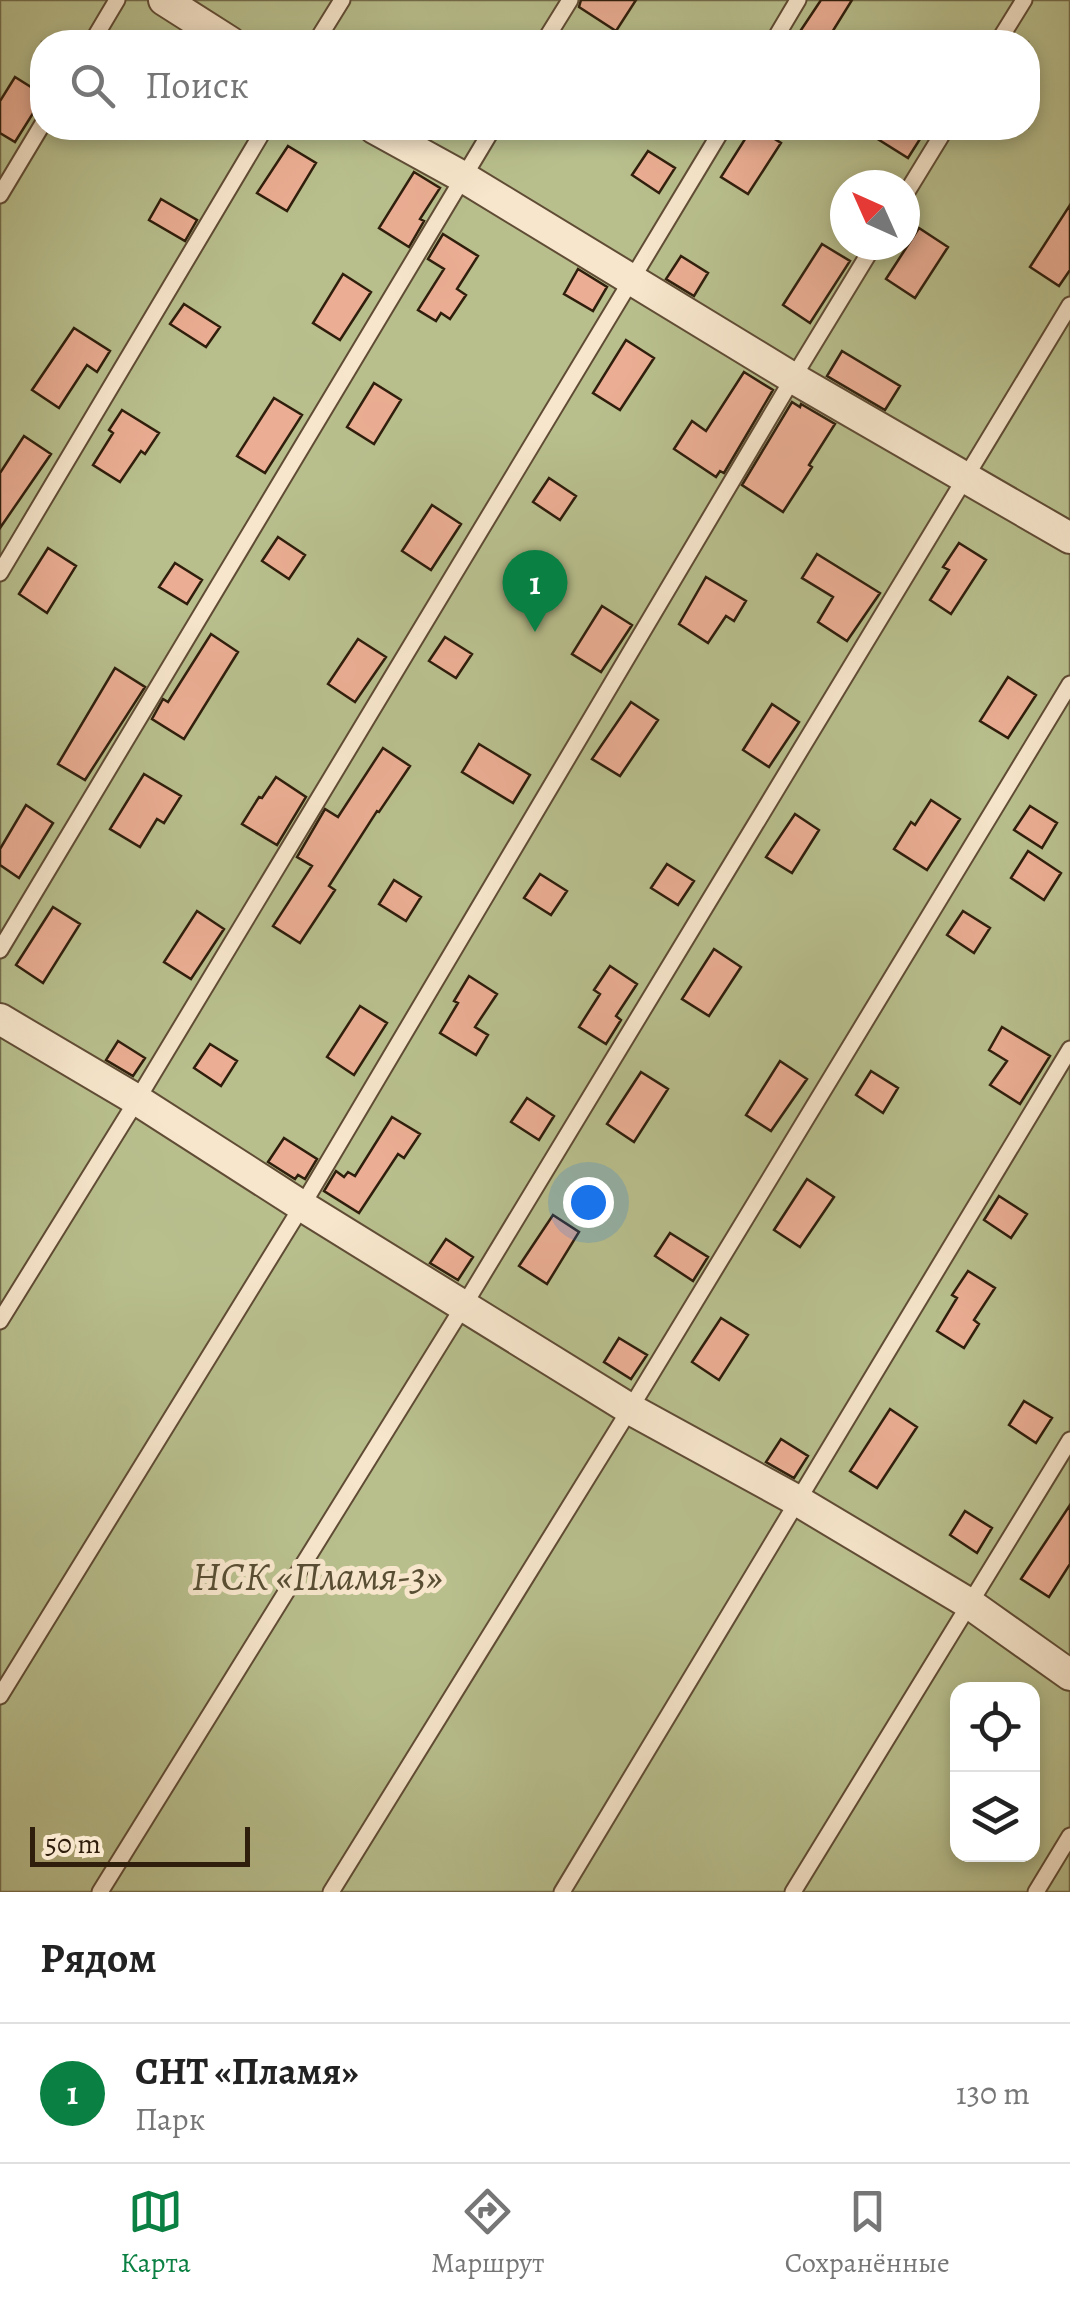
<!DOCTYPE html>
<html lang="ru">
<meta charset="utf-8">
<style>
:root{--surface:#fff;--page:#f2f2f2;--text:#222;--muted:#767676;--line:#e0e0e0;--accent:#0b8043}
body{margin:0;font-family:Alegreya,serif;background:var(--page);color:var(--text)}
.controls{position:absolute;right:30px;bottom:30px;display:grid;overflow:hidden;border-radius:20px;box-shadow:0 5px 15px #0003}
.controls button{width:90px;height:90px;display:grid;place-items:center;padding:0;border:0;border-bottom:2px solid var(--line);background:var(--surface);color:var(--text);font:50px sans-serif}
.compass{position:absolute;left:830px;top:170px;width:90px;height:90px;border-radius:50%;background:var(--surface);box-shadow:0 5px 15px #0003;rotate:315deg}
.scale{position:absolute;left:30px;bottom:25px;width:220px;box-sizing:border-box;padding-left:10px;border:5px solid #2f1e0c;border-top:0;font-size:28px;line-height:35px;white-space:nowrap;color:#2f1e0c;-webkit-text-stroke:8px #f7e6cc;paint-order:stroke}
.you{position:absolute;left:588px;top:1202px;width:35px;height:35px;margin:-25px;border:8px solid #fff;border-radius:50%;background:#1a73e8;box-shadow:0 0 0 15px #1a73e833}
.badge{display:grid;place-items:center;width:65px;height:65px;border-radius:50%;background:var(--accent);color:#fff;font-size:32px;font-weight:700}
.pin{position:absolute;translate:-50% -82px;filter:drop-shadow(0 2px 5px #0008)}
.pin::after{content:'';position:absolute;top:52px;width:35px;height:30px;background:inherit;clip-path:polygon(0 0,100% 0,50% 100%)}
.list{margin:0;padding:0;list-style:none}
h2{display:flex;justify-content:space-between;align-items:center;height:130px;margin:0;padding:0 40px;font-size:42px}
h2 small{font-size:32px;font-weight:400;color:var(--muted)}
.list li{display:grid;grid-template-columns:65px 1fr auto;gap:30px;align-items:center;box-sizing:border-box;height:140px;padding:0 40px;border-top:2px solid var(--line)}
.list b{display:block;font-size:38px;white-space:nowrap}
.list p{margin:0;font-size:32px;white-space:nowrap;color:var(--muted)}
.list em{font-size:32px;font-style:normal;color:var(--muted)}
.icon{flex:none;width:55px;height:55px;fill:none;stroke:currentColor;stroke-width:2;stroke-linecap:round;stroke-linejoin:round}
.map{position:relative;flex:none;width:1070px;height:1892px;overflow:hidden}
.search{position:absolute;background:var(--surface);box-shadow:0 5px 15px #0003;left:30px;right:30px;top:30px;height:110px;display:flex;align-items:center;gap:25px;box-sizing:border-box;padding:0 35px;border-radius:40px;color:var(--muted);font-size:38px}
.sheet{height:270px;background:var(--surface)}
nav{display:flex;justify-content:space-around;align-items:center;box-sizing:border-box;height:140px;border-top:2px solid var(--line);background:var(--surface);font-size:28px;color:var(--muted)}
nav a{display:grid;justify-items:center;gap:5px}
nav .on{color:var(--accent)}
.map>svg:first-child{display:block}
.green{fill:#b8bf8d;stroke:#746e4c;stroke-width:2.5;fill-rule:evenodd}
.building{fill:#ebae94;stroke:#2f1e0c;stroke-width:2.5}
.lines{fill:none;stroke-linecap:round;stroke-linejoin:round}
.lane-casing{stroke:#604c35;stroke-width:19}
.street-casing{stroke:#604c35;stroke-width:34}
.lane{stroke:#f7e6cc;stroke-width:15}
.street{stroke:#f7e6cc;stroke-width:30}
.labels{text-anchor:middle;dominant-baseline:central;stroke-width:10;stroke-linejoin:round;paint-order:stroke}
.park-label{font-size:40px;font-style:italic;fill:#584e33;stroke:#f7e6cc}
</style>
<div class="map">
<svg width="1070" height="1892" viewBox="0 0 1070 1892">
<rect width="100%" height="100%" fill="#f2d8b1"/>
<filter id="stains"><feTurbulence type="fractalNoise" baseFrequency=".002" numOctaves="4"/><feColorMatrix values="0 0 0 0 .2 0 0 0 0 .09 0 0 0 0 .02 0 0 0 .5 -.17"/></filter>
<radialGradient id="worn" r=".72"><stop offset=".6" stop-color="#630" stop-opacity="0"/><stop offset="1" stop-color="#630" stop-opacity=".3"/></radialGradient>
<path class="green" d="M0,0H1070V1892H0ZM42,42H1028V128H42ZM845,185H905V245H845ZM958,1690H1032V1854H958Z"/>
<path class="building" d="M581,0H636L616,31L579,7Z
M821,0H852L826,42H793Z
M15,77L42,94V99L15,142L0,133V101Z
M752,128H757L781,143L748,194L721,177Z
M860,128H927L908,158Z
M288,146L316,163L287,211L257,193Z
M648,151L675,168L659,193L632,175Z
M414,172L440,188L420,219L424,221L409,247L379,228Z
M161,199L197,220L185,241L149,220Z
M1070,205V270L1059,286L1030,267Z
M919,228L948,247L915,298L886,279Z
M443,234L478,256L457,289L466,295L450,319L441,313L436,321L418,310L444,269L428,259Z
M822,244L850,261L810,323L783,305Z
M681,256L708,273L694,296L666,279Z
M578,269L607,287L593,311L564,294Z
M343,274L371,292L340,340L313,323Z
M184,304L220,327L206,347L170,324Z
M74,328L110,351L97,372L87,365L59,408L32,390Z
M626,340L654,358L620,410L593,393Z
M842,351L900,386L885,410L827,376Z
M744,372L773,390L724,473L720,471L716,477L674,449L692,421L706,431Z
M374,383L401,400L374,444L347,427Z
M274,398L302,415L265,473L237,456Z
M792,402L800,407L801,404L835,424L809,465L812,467L783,512L742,485Z
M122,410L159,433L145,454L141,451L120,482L93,465L113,433L109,430Z
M24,436L51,454L0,528V473Z
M549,478L576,496L560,520L533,502Z
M432,505L461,524L431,570L402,551Z
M278,537L305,555L289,579L262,561Z
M959,543L986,560L951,614L930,600L949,570L943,567Z
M48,548L76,566L47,613L19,594Z
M817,554L880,593L847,641L818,622L833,597L802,578Z
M175,563L202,580L187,604L159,587Z
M706,577L746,601L734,621L726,616L708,643L679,624Z
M602,606L632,625L601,672L572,654Z
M211,634L238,652L184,739L152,719L163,699L168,702Z
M445,637L472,654L456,678L429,661Z
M358,639L386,657L355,702L328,684Z
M115,668L145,687L85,780L58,764Z
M1008,677L1036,695L1008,738L980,721Z
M631,702L658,720L620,776L592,759Z
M772,704L799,722L769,767L743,750Z
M479,744L530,775L513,803L462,772Z
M383,748L410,766L379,812L377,811L329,886L335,890L300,943L273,926L312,866L297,857L325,809L338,817Z
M144,774L181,796L164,823L157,819L140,847L110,829Z
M276,777L306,797L277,845L242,824L259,797L262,798Z
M931,800L960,819L927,870L894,849L911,822L915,825Z
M26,805L53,823L19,878L0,865V849Z
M1030,806L1057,823L1042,848L1014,830Z
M795,814L819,830L792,873L766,857Z
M1028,851L1061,873L1044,900L1011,878Z
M667,864L694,881L678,905L651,888Z
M540,874L567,891L551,915L524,898Z
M394,880L421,897L406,921L379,904Z
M53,907L80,924L43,983L16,965Z
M197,911L224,929L191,979L164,962Z
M963,911L990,928L974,953L947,935Z
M714,949L741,967L709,1016L682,999Z
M610,966L637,984L616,1016L621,1020L606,1044L579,1027L600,994L594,990Z
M469,976L497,994L475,1027L488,1035L476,1055L440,1033L458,1003L454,1001Z
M360,1006L387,1023L354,1075L327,1057Z
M1002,1027L1050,1056L1020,1104L990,1085L1007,1061L989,1050Z
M118,1041L145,1058L133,1076L106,1060Z
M210,1044L237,1061L221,1086L194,1068Z
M780,1061L807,1079L771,1131L746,1115Z
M871,1071L898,1088L883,1113L856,1095Z
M641,1072L668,1089L634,1142L607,1124Z
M527,1098L554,1116L539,1140L511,1122Z
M392,1117L420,1134L404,1158L398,1154L359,1213L324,1191L336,1171L344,1177L348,1172L355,1176Z
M284,1138L317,1159L305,1179L298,1175L295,1179L268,1162Z
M807,1179L834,1197L800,1247L774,1230Z
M999,1196L1027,1214L1011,1238L984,1220Z
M553,1215L579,1232L547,1284L519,1266Z
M670,1233L708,1257L693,1281L655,1256Z
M446,1239L473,1257L458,1280L430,1263Z
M968,1271L995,1288L974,1320L979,1324L964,1348L937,1331L957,1298L952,1295Z
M721,1318L748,1335L719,1380L692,1362Z
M619,1338L647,1355L631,1379L604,1362Z
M1024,1401L1052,1418L1036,1443L1009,1425Z
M890,1409L917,1427L877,1488L850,1471Z
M781,1439L808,1456L794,1478L766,1462Z
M1070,1505V1564L1049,1597L1021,1579Z
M965,1511L992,1528L977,1553L950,1535Z"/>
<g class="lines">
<g class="lane-casing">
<path id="lane" d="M92,42L117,0
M316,42L342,0
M544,42L570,0
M773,42L798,0
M998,42L1024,0
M0,195L42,125
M905,195L946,128
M0,573L265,128
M0,950L493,128
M0,1321L137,1100L723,128
M0,1696L302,1206L793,378L874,245
M100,1892L463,1307L1070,305
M331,1892L630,1409L1070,684
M562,1892L1070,1049
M793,1892L1070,1440
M1036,1892L1070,1836"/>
</g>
<g class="street-casing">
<path id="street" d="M164,0L230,42
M374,128L463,177L793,378L1070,538
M0,1019L137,1100L302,1206L630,1409L798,1501L970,1604L1070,1675"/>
</g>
<use href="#lane" class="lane"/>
<use href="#street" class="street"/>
</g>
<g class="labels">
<g class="park-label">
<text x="317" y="1576">НСК «Пламя-3»</text>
</g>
</g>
<rect width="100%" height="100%" filter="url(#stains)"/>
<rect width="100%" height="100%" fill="url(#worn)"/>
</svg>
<div class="controls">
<button><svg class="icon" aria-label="locate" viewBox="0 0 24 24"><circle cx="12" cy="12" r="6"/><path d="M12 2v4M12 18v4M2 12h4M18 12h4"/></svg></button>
<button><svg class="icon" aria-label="layers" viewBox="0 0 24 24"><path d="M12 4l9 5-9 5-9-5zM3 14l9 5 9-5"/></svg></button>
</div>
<svg class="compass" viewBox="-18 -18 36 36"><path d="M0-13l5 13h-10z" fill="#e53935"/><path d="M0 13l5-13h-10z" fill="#767676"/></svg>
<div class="scale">50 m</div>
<div class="you"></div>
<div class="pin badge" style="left:535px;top:632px">1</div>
<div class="search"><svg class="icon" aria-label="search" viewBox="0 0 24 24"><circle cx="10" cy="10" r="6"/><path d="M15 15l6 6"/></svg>Поиск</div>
</div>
<section class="sheet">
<h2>Рядом<small></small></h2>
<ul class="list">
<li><span class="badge">1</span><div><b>СНТ «Пламя»</b><p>Парк</p></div><em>130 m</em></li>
</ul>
</section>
<nav>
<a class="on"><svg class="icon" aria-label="map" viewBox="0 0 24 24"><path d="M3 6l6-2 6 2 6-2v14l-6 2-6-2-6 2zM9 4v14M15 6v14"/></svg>Карта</a>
<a><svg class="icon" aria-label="directions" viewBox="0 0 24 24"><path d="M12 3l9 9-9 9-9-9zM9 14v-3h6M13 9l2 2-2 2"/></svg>Маршрут</a>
<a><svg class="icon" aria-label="saved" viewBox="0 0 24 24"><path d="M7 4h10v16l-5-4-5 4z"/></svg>Сохранённые</a>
</nav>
